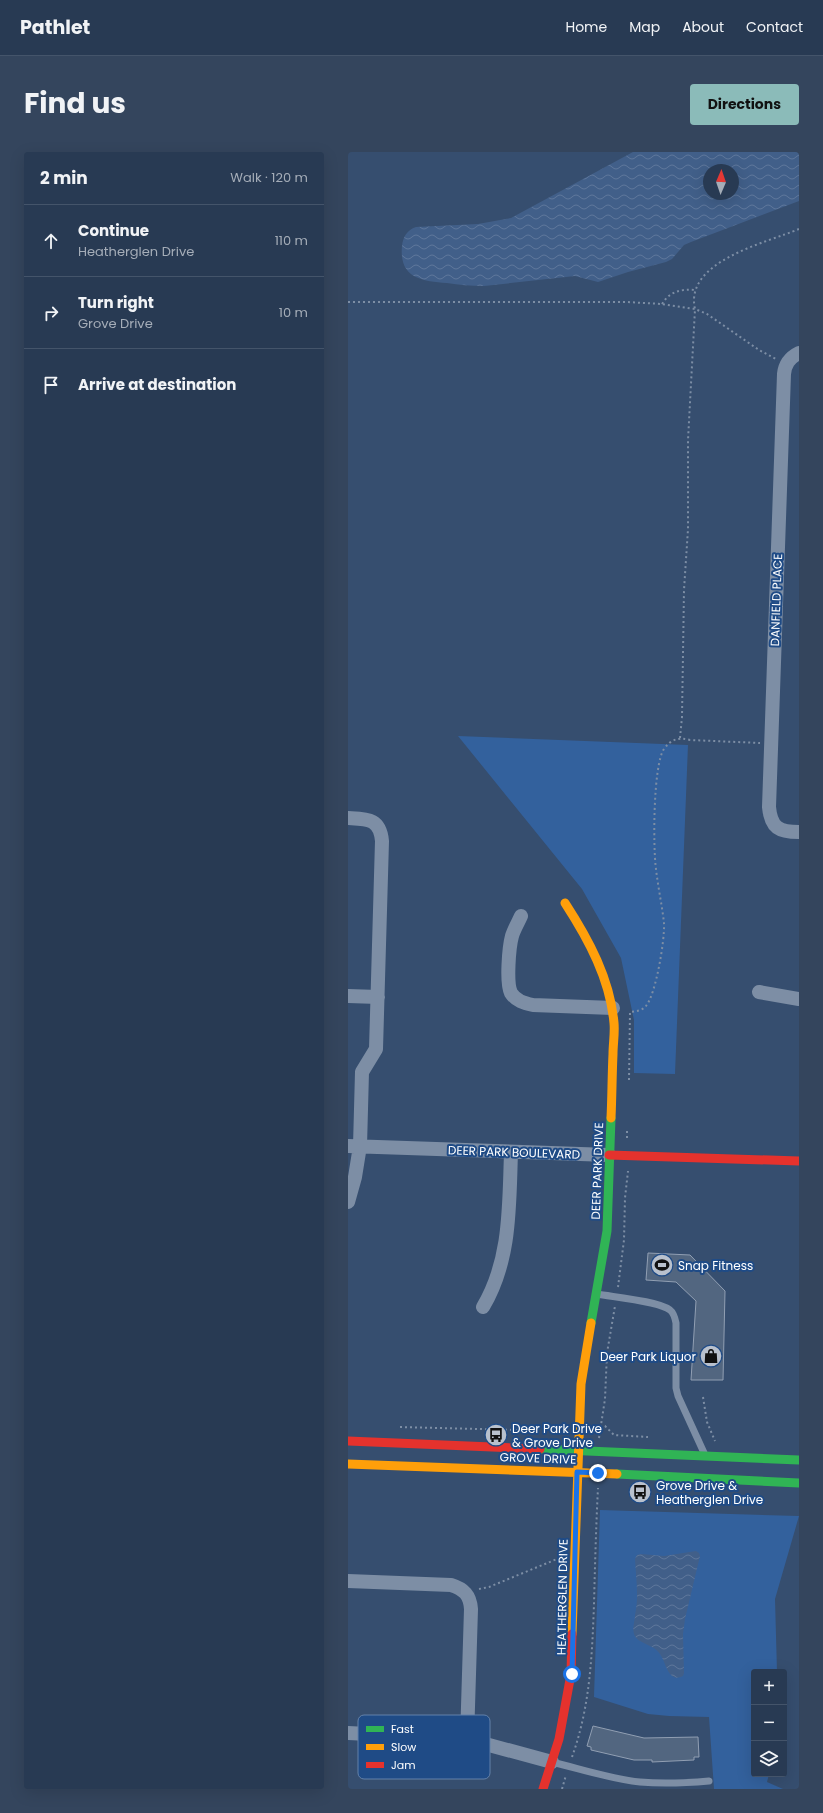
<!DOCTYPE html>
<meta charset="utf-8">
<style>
:root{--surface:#283a53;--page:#34455d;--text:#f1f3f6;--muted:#a5adb8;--line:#44546a;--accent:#8bbbb9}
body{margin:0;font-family:Poppins,sans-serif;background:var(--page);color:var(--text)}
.controls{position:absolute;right:12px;bottom:12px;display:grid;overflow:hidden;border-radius:4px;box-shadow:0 4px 16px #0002}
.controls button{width:36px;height:36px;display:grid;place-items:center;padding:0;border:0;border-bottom:1px solid var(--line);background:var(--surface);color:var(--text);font:20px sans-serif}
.compass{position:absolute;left:355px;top:12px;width:36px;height:36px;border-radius:50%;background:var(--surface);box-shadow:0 4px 16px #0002;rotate:2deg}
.stop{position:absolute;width:12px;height:12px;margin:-9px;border:3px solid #1a73e8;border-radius:50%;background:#fff}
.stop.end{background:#1a73e8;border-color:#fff;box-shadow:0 1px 4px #0008}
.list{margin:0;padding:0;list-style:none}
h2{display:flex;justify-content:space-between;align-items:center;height:52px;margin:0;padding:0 16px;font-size:17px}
h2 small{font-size:13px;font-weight:400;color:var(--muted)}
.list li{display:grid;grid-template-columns:26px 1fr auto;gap:12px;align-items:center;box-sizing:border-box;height:72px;padding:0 16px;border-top:1px solid var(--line)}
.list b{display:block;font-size:15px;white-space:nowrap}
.list p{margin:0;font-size:13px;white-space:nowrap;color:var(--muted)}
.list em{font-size:13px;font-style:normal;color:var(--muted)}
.icon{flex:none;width:22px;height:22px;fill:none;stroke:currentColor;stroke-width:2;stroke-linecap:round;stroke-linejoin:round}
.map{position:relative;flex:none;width:451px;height:1637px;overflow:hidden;border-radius:4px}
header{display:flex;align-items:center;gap:24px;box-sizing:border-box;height:56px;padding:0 20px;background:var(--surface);border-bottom:1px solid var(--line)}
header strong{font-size:19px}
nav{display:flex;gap:22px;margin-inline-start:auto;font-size:14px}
.intro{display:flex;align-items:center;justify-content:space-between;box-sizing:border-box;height:96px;padding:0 24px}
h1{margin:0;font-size:28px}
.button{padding:10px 18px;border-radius:4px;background:var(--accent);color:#111;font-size:14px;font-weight:700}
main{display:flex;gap:24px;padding:0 24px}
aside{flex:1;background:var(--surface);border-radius:4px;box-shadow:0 4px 16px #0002}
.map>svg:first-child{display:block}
.green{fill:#33619d}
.water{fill:url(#water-waves);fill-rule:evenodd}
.building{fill:#526680;stroke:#919fb3}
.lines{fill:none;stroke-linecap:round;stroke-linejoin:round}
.path{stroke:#7d8ea5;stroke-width:2;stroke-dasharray:2 3;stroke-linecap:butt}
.lane{stroke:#7d8ea5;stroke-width:7}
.street{stroke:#7d8ea5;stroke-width:14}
.fast{stroke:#30b455;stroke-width:9}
.slow{stroke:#ff9f0a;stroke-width:9}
.jam{stroke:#e5322d;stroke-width:9}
.route{stroke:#1a73e8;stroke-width:5}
.labels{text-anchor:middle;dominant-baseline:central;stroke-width:4;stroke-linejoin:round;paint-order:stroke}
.street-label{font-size:12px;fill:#fff;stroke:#1f4b86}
.poi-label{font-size:12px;fill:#fff;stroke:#1f4b86;text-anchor:start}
.key{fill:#1f4b86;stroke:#6281aa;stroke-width:1}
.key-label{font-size:11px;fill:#fff}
</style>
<header>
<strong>Pathlet</strong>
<nav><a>Home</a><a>Map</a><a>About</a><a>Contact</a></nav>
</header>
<div class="intro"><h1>Find us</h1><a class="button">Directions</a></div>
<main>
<aside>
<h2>2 min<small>Walk · 120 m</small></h2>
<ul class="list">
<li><svg class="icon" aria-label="ahead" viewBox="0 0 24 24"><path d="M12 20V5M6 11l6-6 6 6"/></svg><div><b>Continue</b><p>Heatherglen Drive</p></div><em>110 m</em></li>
<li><svg class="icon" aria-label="right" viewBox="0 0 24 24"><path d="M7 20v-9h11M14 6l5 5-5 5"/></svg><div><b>Turn right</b><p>Grove Drive</p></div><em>10 m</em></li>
<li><svg class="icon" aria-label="arrive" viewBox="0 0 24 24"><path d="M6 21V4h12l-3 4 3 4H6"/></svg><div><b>Arrive at destination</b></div></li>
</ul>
</aside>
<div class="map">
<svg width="451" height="1637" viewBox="0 0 451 1637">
<defs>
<pattern id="water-waves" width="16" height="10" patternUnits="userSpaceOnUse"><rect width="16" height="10" fill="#415f89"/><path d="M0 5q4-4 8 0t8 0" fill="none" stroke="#5e779b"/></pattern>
</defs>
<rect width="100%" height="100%" fill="#364e6f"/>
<path class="green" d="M110,584L340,593L327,922L286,921V868L273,806L234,737Z
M252,1358L451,1364L427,1447L429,1520H406V1622H421L419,1630L435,1637H366L361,1565L321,1564L300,1562L246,1545Z"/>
<path class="water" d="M285,0H451V49L343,90L336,93L324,107L318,110L280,120L250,130L227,124L136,134C123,134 111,133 99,131C73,129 51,126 54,94C55,85 59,78 68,75L130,72L163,66ZM361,18H385V42H361Z
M348,1399L351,1401L352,1404L337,1467L335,1482L336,1521L335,1524C320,1532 318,1510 312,1502C306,1492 289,1492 286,1482C284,1476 287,1469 287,1463C291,1445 288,1426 287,1407L289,1403L293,1402L316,1404Z"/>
<path class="building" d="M300,1101L342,1103L377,1139L375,1228H343L348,1149L328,1130L298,1128Z
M245,1574L296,1586L350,1585L351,1605H346V1608L304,1610V1608H286L243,1598V1595L239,1594Z"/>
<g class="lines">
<path class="path" d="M0,150H279L314,152L347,157L359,162L411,198L428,207
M314,152C322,139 333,137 348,138
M332,586L334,565L336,438L340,377V288L347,157C336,109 418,91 451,77
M281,928L282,860C288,859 294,859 298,854C308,842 317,787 316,771C314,753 310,735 308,717C305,696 305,613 316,597C323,587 331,585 342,588L412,591
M279,979V988
M270,1135L276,1088L277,1046L280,1019
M355,1245L359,1270L367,1289
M52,1275L168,1278L186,1280
M247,1275L257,1274L266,1283L300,1285
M204,1281L208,1279H217
M251,1286L257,1247L259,1201L267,1154
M131,1437L141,1435L209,1407
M224,1605C242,1555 244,1505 246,1452C247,1413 248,1375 250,1336
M214,1637L218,1623"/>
<path class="lane" d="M249,1142C265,1145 311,1149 322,1158C326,1161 327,1166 328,1171V1236L330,1244L357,1303
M204,1610C233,1617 263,1627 292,1630C315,1632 338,1631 361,1629"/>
<path class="street" d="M451,201C441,206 437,212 436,222L421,655C423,676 431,680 451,680
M0,666C19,667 32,666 34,689L28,897L14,920L12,994L7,1025L0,1050
M173,764C170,771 166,777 164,784C161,795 158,831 163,841C168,849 176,851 185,853L265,856
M411,840L451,847
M0,844L30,845
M0,994L261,1003
M135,1155C163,1108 161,1054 163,1001
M0,1429L103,1433C116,1437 122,1443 123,1457L119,1587
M0,1581L119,1587L204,1610"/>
<path class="fast" d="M243,1171L259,1079L263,966
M192,1297L451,1308
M269,1322L451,1331"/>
<path class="slow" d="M217,751C241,788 262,827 266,871C267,881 265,892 265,902C264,923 264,945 263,966
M0,1312L269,1322
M224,1482L233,1232L243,1171"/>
<path class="jam" d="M261,1003L451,1009
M0,1289L192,1297
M195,1637L211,1587L223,1522L224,1482"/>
</g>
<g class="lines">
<path class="route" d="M224,1522L229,1320L250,1321"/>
</g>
<defs>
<g id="stadium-disc" transform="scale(1.15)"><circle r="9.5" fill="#b9c1cd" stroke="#1f4b86"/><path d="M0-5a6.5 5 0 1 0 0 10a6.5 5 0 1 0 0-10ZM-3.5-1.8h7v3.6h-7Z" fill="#111"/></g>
<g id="shop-disc" transform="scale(1.15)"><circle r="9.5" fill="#b9c1cd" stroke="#1f4b86"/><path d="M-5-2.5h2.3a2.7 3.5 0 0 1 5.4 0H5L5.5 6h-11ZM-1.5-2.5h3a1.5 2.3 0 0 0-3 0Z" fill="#111"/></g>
<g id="bus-disc" transform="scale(1.15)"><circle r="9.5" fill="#b9c1cd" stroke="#1f4b86"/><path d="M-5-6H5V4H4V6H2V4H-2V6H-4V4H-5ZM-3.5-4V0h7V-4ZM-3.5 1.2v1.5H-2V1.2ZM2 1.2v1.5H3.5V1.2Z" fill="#111"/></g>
</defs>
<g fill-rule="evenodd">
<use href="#stadium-disc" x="314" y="1113"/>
<use href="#shop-disc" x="363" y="1204"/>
<use href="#bus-disc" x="148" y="1283"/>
<use href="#bus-disc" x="292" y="1340"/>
</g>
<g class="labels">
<g class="street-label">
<text transform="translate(428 448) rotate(-88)">DANFIELD PLACE</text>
<text transform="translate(166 1000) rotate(2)">DEER PARK BOULEVARD</text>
<text transform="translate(249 1019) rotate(-88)">DEER PARK DRIVE</text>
<text transform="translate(190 1306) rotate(2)">GROVE DRIVE</text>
<text transform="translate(214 1445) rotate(-89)">HEATHERGLEN DRIVE</text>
</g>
<g class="poi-label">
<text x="330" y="1113">Snap Fitness</text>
<text x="348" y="1204" text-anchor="end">Deer Park Liquor</text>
<text x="164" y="1276">Deer Park Drive<tspan x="164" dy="14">&amp; Grove Drive</tspan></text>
<text x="308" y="1333">Grove Drive &amp;<tspan x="308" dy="14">Heatherglen Drive</tspan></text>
</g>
</g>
<rect x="10" y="1563" width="132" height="64" rx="6" class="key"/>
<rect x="18" y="1574" width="18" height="6" fill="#30b455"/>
<rect x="18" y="1592" width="18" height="6" fill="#ff9f0a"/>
<rect x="18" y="1610" width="18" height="6" fill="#e5322d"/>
<g class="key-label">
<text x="43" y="1581">Fast</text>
<text x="43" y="1599">Slow</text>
<text x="43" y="1617">Jam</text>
</g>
</svg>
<div class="controls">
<button>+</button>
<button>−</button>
<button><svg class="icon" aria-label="layers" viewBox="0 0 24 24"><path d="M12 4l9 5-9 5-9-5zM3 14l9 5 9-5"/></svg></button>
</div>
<svg class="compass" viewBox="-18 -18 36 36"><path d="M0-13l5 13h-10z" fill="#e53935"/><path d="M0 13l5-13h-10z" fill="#a5adb8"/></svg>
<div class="stop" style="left:224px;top:1522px"></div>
<div class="stop end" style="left:250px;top:1321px"></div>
</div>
</main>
